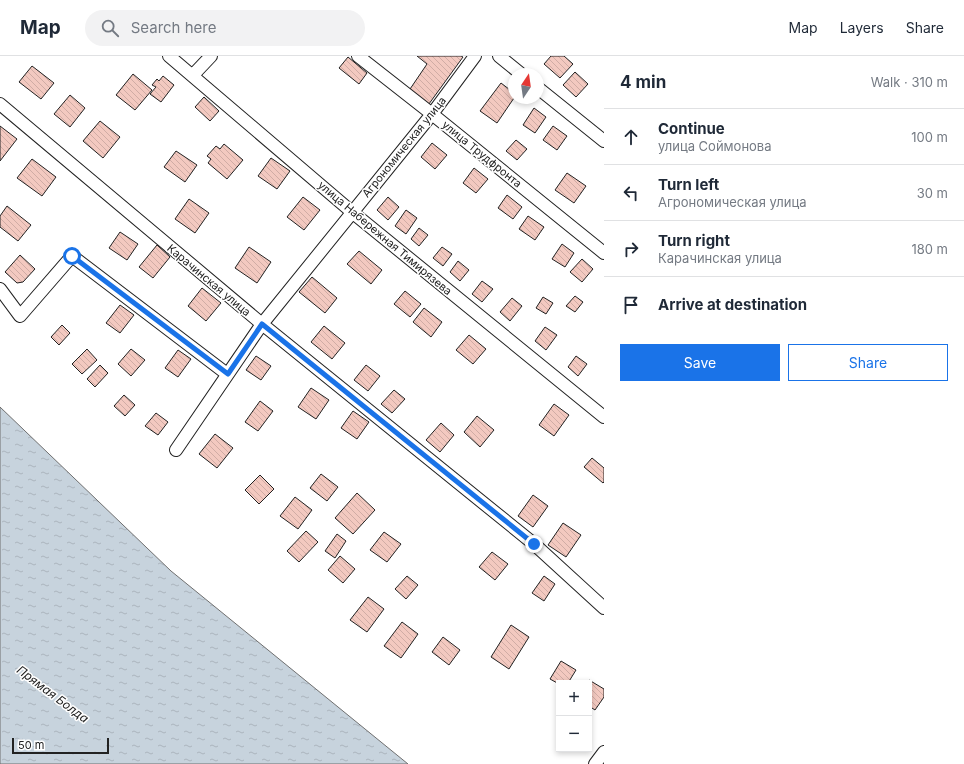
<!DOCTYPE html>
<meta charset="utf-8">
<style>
:root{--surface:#fff;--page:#f2f2f3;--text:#1f2937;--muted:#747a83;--line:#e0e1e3;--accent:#1a73e8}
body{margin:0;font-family:Inter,sans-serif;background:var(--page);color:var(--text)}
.controls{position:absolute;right:12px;bottom:12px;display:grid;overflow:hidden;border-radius:0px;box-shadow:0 2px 6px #0003}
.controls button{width:36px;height:36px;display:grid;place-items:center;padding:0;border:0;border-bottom:1px solid var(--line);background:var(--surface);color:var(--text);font:20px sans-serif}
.compass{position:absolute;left:508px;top:12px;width:36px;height:36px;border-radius:50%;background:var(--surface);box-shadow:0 2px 6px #0003;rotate:13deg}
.scale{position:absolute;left:12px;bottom:10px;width:97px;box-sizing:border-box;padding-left:4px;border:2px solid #222;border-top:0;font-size:11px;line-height:14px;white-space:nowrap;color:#222;-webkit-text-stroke:3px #fff;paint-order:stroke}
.stop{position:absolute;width:12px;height:12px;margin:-9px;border:3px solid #1a73e8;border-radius:50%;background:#fff}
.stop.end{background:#1a73e8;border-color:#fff;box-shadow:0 1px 4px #0008}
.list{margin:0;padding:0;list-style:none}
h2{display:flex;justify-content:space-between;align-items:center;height:52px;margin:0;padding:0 16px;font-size:17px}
h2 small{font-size:13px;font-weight:400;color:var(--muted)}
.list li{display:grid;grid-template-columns:26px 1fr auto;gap:12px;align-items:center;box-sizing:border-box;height:56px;padding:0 16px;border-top:1px solid var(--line)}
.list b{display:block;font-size:15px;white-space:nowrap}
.list p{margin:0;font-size:13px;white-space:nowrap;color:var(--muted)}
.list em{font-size:13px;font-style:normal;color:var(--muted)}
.actions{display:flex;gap:8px;padding:12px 16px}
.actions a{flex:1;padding:9px 0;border:1px solid var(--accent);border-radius:0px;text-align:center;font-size:14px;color:var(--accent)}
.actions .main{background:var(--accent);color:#fff}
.icon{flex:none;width:22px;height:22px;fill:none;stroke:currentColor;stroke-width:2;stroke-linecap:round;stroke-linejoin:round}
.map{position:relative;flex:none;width:604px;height:708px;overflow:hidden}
header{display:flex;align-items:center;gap:24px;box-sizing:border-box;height:56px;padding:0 20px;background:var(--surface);border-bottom:1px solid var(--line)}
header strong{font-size:19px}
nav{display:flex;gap:22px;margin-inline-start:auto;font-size:14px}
.search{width:280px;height:36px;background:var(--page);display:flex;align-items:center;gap:10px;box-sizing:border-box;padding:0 14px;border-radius:22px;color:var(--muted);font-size:15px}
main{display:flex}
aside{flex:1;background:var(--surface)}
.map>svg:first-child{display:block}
.water{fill:url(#water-ripples);stroke:#6f6f6f}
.building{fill:url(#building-back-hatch);stroke:#222}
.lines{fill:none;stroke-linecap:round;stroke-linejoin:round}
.street-casing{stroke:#222;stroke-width:14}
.street{stroke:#fff;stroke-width:12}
.route{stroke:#1a73e8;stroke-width:5}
.labels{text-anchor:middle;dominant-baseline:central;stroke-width:3;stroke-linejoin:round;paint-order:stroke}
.street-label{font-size:11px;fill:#222;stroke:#fff}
.water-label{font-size:12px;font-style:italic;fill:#222;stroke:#fff}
</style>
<header>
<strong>Map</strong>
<div class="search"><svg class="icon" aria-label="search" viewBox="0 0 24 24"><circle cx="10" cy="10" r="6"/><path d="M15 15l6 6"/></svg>Search here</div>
<nav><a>Map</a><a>Layers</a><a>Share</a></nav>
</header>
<main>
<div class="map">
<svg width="604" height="708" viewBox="0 0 604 708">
<defs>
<pattern id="water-ripples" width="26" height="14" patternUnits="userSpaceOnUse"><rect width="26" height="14" fill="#c7d3dd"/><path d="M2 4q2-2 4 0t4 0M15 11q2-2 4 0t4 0" fill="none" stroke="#abb5bd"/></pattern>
<pattern id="building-back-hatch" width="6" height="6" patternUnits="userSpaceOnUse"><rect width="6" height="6" fill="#f3c9c0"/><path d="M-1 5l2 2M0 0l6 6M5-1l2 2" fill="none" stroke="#d0aca5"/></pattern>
</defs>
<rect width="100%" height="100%" fill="#fff"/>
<path class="water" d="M0,351L171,515L408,708H0Z"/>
<path class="building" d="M417,0H461L463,1L426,52L408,36L427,8Z
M551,0H564L573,8L560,22L544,8Z
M348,1L367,17L359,28L339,12Z
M32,10L54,27L41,43L19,26Z
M575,16L588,28L576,41L563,29Z
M133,18L152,34L135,54L116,39Z
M163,20L174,29L161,46L150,38L156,31L152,29L157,23L159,25Z
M501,27L514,37V42L497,67L480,55Z
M70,39L85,52L70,71L54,58Z
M204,41L219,55L210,65L195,51Z
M534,52L546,61L535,77L523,69Z
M100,65L120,81L103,102L83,85Z
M0,70L17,83L0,105Z
M553,70L567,80L557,94L543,84Z
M516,84L527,93L517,104L506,95Z
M432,87L447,99L435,113L421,101Z
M224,88L243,104L227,123L208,107L211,103L207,100L216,90L220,93Z
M176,95L197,109L185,126L164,111Z
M271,102L290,115L277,133L258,120Z
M32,103L56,121L42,140L17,122Z
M474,112L488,123L476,137L463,127Z
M567,117L586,130L574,147L555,134Z
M507,139L522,151L513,163L498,152Z
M303,141L320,154L304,174L287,161Z
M388,141L399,151L388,164L377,154Z
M189,143L209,157L195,177L175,163Z
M7,150L31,169L18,185L0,171V160Z
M406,154L417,162L406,178L395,170Z
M528,160L544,171L535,184L519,173Z
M419,172L428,179L419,190L411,183Z
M120,176L138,188L127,204L109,192Z
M562,188L574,197L565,211L552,203Z
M157,189L170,201L153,222L139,211Z
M249,191L271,206L257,227L235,212Z
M442,191L452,198L443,210L433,202Z
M359,195L382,214L371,228L347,208Z
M20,199L35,213L23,226L17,227L5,216Z
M582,203L593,213L582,226L570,216Z
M458,205L469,214L460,225L450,216Z
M312,221L337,242L325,257L299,236Z
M482,225L493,233L482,246L472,238Z
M202,232L221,247L206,265L188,250Z
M405,235L421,248L410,261L394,248Z
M575,240L583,246L575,256L566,250Z
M543,241L553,247L546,258L536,252Z
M512,242L522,250L510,265L500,256Z
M120,249L134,259L120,277L106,267Z
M424,252L442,266L431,281L413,266Z
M62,269L70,277L59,289L51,281Z
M324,270L345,287L332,303L311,286Z
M545,271L557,279L546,294L535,285Z
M469,279L486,293L473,308L456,294Z
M87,293L97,304L82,318L72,308Z
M131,293L145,304L131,320L118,308Z
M178,294L191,303L178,321L165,312Z
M256,300L271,310L261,324L246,314Z
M576,300L587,308L578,320L568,311Z
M100,309L108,317L95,331L87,323Z
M366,309L380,320L368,335L354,324Z
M311,332L329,344L316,363L298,351Z
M394,334L405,343L392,357L381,348Z
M124,339L135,349L125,360L114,350Z
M260,345L273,355L258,375L245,366Z
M554,348L569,359L554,380L539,369Z
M353,355L369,366L357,383L341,372Z
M156,357L168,366L158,379L145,370Z
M477,360L494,374L480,391L464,376Z
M441,367L454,379L440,396L426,384Z
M215,378L233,392L217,412L199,398Z
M592,402L604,412V426L603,427L584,411Z
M321,418L338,431L327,445L310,432Z
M260,419L274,433L259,448L245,434Z
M357,437L375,454L353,478L335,462Z
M533,439L548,450L533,471L518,460Z
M295,441L312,454L298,473L280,460Z
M563,467L581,479L566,501L548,489Z
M306,475L318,486L299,506L287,495Z
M384,476L401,488L387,506L370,494Z
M337,478L346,485L335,502L325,495Z
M492,496L508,508L495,524L479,511Z
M340,500L355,513L343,527L328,514Z
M407,520L418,529L406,543L395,533Z
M544,520L555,528L544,545L532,537Z
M368,541L384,553L367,576L350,564Z
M402,566L418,578L401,602L384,590Z
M511,569L529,581L509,613L491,601Z
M443,581L460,594L449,609L432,596Z
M561,605L576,614L568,627H559V628L550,623Z
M589,624L604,633V641L595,654L589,650V627H587Z"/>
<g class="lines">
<g class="street-casing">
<path id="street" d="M169,0L352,156L604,361
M358,0L432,58L604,197
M499,0L521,18
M193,19L211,0
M538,32L604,85
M0,48L262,268L534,488L604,552
M0,233L20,260L72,200L227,318
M176,394L262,268L432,58L475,0
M595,708L604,696"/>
</g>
<use href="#street" class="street"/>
</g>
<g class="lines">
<path class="route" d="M72,200L228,318L262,268L534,488"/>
</g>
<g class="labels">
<g class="street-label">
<text transform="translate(404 91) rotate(-51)">Агрономическая улица</text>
<text transform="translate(482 98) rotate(39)">улица Трудфронта</text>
<text transform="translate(385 182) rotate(40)">улица Набережная Тимирязева</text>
<text transform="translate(209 224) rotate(40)">Карачинская улица</text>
</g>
<g class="water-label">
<text transform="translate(53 638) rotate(37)">Прямая Болда</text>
</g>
</g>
</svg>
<div class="controls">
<button>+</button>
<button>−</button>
</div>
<svg class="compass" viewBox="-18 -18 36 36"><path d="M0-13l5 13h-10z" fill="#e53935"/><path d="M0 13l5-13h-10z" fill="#747a83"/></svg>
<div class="scale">50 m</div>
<div class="stop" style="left:72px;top:200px"></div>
<div class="stop end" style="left:534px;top:488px"></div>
</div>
<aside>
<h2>4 min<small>Walk · 310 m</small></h2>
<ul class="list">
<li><svg class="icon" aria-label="ahead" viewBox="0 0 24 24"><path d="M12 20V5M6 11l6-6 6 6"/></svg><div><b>Continue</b><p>улица Соймонова</p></div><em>100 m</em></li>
<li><svg class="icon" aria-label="left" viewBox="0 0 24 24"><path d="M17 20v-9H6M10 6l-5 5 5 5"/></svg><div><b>Turn left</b><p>Агрономическая улица</p></div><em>30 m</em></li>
<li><svg class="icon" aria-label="right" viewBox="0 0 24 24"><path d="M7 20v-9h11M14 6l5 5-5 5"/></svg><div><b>Turn right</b><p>Карачинская улица</p></div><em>180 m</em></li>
<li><svg class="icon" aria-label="arrive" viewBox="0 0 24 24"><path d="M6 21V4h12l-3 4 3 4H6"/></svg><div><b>Arrive at destination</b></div></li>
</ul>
<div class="actions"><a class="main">Save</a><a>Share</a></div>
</aside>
</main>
